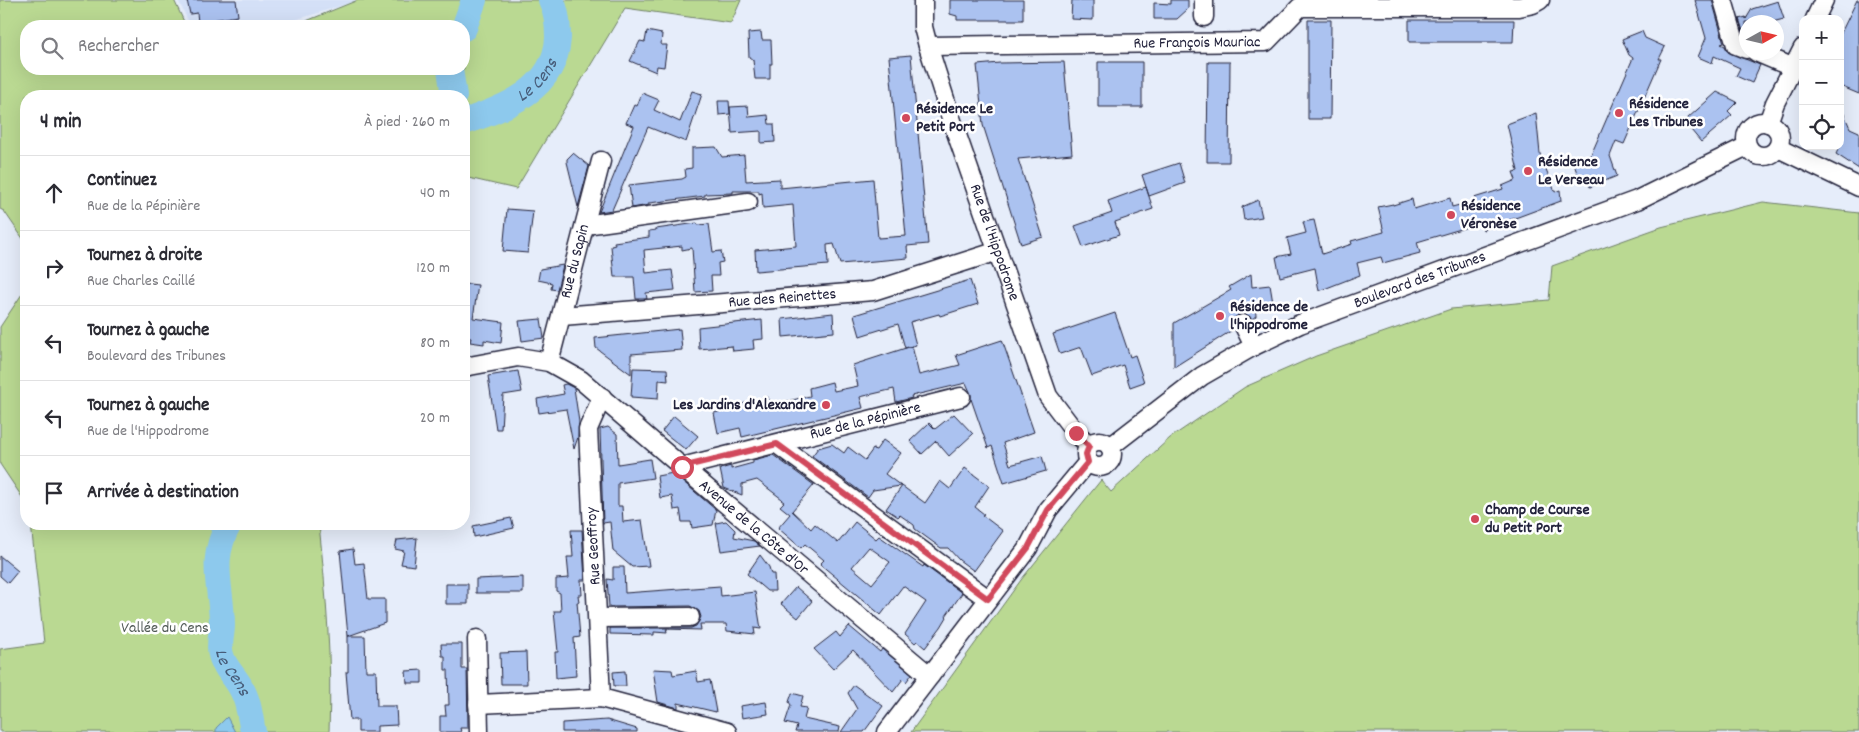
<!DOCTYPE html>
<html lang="fr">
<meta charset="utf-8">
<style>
:root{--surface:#fff;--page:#f7f7f7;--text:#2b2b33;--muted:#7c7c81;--line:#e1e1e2}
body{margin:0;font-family:Dekko,sans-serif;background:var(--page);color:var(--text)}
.controls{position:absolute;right:15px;top:15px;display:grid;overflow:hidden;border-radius:10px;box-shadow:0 5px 20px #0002}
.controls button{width:45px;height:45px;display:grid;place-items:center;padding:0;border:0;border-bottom:1px solid var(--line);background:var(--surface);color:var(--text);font:25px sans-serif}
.compass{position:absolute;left:1739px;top:15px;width:45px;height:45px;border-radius:50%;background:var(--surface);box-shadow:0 5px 20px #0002;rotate:82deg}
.stop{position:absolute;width:15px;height:15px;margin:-11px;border:4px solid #d1495b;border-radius:50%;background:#fff}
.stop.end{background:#d1495b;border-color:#fff;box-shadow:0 1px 5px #0008}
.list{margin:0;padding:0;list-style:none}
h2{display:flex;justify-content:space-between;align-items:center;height:65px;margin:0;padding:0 20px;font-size:21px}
h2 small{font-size:16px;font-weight:400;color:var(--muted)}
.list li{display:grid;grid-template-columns:32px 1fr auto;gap:15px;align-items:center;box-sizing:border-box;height:75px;padding:0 20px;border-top:1px solid var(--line)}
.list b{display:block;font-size:19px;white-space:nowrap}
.list p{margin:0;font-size:16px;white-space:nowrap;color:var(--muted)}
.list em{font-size:16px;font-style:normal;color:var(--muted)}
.icon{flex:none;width:28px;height:28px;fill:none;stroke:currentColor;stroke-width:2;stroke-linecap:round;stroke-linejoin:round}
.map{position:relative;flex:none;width:1859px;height:732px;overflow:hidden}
.search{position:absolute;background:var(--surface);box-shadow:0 5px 20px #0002;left:20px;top:20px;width:450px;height:55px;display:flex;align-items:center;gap:12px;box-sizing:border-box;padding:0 18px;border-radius:20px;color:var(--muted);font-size:19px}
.panel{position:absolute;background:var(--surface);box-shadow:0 5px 20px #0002;left:20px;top:90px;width:450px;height:440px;border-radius:20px}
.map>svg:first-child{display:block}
.built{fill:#d4e0f7}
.green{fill:#bad992;stroke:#6e7e66}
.water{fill:#8dc9ed;stroke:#6286a6}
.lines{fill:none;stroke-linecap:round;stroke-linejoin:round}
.river{stroke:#8dc9ed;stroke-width:26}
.building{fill:#abc2f0;stroke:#22223b;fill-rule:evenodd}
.minor-casing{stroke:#22223b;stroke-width:21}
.minor{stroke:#fff;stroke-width:18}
.route{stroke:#d1495b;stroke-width:6}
.poi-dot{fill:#d1495b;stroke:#fff;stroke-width:2}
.labels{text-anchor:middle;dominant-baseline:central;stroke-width:5;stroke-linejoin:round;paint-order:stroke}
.street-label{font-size:16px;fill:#22223b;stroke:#fff}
.poi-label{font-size:16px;font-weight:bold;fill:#22223b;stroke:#fff;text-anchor:start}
.park-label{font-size:16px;fill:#505955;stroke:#fff}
.water-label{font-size:18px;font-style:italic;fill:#475c79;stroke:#fff}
</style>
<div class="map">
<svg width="1859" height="732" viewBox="0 0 1859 732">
<rect width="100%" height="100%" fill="#e6edfa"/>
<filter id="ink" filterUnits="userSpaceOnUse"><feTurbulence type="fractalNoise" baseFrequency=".02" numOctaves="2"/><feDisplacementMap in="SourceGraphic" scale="10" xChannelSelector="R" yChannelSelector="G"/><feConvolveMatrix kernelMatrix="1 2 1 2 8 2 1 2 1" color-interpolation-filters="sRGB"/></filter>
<g filter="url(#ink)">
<path class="built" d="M178,0H360L275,26H191Z"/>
<path class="green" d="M0,0H174L186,26H26V69H464V26H294L358,0H741L731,23L625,8L516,189L464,177V96H26V243L4,211L0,209Z
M1763,202L1859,213V732H911L1021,580L1101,480L1111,492L1170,438L1245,387L1316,356L1451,309L1549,300L1552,266L1661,227Z
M26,288V503L0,464V327Z
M31,524H319C326,595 332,660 329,732H0V649L44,643Z"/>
<path class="water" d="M227,717L235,732H216V728Z"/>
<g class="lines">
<g class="river">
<path d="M464,28L474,0"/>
<path d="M450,69L454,96"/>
<path id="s1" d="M464,122C506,107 555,90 558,38C558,26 557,11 551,0"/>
<path id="s2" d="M229,524C208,560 222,587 222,625C222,635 218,646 221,655C224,668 235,676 241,688C249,701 250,717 253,732"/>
</g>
</g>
<path class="building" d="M187,0H236L238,16L198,22L197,13L190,14Z
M950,0H1023V20H957V16L950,14Z
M1072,0H1093V20L1071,19Z
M1171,0H1188V9L1177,19H1154V3L1171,4Z
M1695,0H1712L1724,43L1721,44L1725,46L1728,52L1760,65L1752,83L1736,76L1740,68L1714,56L1712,63L1698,57L1706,38Z
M1857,0H1859V94L1840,86V35Z
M1778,1L1784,19L1772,22H1746V37H1745L1739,19L1746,17V19L1752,9Z
M1308,20H1331L1330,119H1308Z
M1409,20H1514L1513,42H1409Z
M647,31L662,34L661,45H667L664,67L657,66L656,72L630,61L640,41L645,42Z
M1642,31L1645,38L1665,47L1659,59H1661L1624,144L1616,141L1610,156L1617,176L1590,187L1588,179L1580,182L1573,161L1591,155L1633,58L1629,55L1622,39Z
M761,32L762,40H771L772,64H770V79H755L753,60L749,57L748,33Z
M911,55L928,244L907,246L908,258L840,264L834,244L827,245L828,265L756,271L755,250L796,246L793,205L763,208L762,193L759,194V191H733V193L705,194V196L649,203V205L632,208L629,185L682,179L686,177L685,169L692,168V148L716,147L722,157L744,155L746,181L780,179V188L873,179L878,238L906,236L889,57Z
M1064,62L1072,154L1018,159L1043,237L1021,244L983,125L977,65L1000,63Z
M1098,62H1142V107H1098Z
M1208,62H1230L1229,162H1207Z
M692,91L702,94L686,142L648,127L612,210L599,212L634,126L626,123L634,105L637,106L642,93L659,100L654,110L680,122Z
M1717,92L1737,102L1728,111L1732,115L1701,142L1686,124L1688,118Z
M718,101H729L730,114L719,115Z
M1840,105L1850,128L1859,132V169L1836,154L1840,146Z
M748,106L749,117L768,115L769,124H774L775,142L761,143V131L732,133L730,107Z
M1536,113L1540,154L1555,192L1560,190L1561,201L1483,230L1481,223L1417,242L1420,253L1383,263L1381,257L1357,263L1360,275L1319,291L1315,268L1280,277L1276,257L1291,254L1287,238L1306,233L1303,222L1314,220L1322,254L1352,244L1351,241L1384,232L1378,207L1393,204V205L1412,199L1414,209L1450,198L1452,207L1475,201L1474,198L1503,189L1502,186L1516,180L1513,172L1518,171L1507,124Z
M573,153L589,166L578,207L567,162V159Z
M1179,163L1185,183L1149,196L1142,175Z
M1146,187L1153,209L1115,222L1119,235L1083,247L1075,226L1112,213L1108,201Z
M1258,200L1262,217L1244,220L1242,207Z
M507,209L533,211L528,253L503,251Z
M697,223L698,225L709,224L713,252L721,251L723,262L718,263L719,276H711L712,291L695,292L692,248L682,250V246L644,250L646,273L672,270L675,290L646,293L647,299H636L634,277H614L611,246L615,245L614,242L649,237V231L656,230V229Z
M563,265L557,290L551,289L552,283L538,280L540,269Z
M1251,274L1252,287L1270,285L1273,303L1255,305L1256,316L1252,319L1244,313L1238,315L1232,323L1234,329L1174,367V323L1231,290L1229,287Z
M970,280L978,304L940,316L939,314L910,322L916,345L905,348L898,324L860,336L854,315Z
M469,284L478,285L473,318L503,322L501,343L484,340V344L470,342L471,338L464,337V285Z
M833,313L834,332L783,337L782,319Z
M1115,313L1130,357L1135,355L1144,382L1130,387L1123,365L1092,376L1081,347L1060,354L1053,334Z
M541,319L544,338L522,341L519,321Z
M762,320L763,339L753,340L754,349L733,351L732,346L699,349L698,327Z
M680,329L682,350L631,354V374L596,348L595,338Z
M1002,340L1034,432L1003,443L1010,465L1042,456L1046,471L1004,483L992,446L988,448L971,399V394L966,383L911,396L912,398L896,402L894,389L860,397L863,408L742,437L740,428L718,433L714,413L735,408L734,406L768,397L770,405L810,396L809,388L832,382L834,391L858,386L853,365L912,346L919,375L960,365L956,355Z
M633,368L667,369L668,381L659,380L658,399L631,397Z
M518,371L522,392L503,395L501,429H496L488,376Z
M566,384L574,388L579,422L578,437L574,449L566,409L539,413L537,399L564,394L562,385Z
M954,414L973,434L949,456L936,441L922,454L910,441L929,423L935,429Z
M674,416L698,436L686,450L662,431Z
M608,427L617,434L618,464L650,459L653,478L618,483V506H622L623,522L642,520L649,566L632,567L613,551L610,522L603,523L600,429Z
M883,440L901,453L885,474L901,486L873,490L868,497L812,456L818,448L832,444L844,453L848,447L865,460L873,449L876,450Z
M773,455L814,485L792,511L811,529L815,524L838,543L855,522L876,539L879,536L923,567L924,565L962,593L946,616L947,617L941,627L925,648L917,641L915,643L905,634L926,602L903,586L881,615L820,564L824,560L805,544L801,548L778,528L790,514L780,506L784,502L781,500L782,499L757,480L742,484V495L724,488L720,469L731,466V469L753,463V460ZM869,547L890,562L872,584L852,567Z
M965,468L989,486L975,507L984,514L982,515L1003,531L974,571L959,560L948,548H941L915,529L914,525L900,515L898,517L886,509L902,486L925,503L940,481L950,489Z
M673,473L716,510L713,525L692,528L691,522H682L680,509L674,510L672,496L660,498L657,476Z
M511,518L514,528L474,537L473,526Z
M726,521L735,530L734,537L754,541L760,546L721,551L716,523Z
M571,530H582L585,580H581L582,595H578L579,602H577L580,637L574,638L576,676L556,678L555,652H558L554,611H561L560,593L556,591V579L569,578L567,557H573Z
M417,538L414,566L401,564L404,551L395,549L397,540Z
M353,549L355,564L364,563L368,599H385V623L348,636L340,551Z
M760,555L769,567L771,574H774L775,591H767L747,574Z
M0,556L18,571L8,583L0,576Z
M613,567H624L625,593L720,586L721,596L755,592L761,629L754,628L755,634L727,631L726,624H700L701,630L666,629L667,633L654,632V635L610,634V628H691L696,626L701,617L699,611L690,606L609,607L607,579L613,580Z
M523,577V593H476V579Z
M446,584H468V604H446Z
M796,587L812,601L798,618L781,604Z
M849,626L880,652L882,649L912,674L906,682L903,679L893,692L853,650L833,669L814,649L836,632L840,637Z
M348,636H365L366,671H376L377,706H396L397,725L377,726V732H358V720H350L346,672H348Z
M441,644H462V669H467L468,728H460L461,732H440V716H446L445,705H449L448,670H445V656H442Z
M526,652L527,684H501L500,653Z
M653,669L672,670L673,675L696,671L698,682L710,680L716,712L678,703V708L658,702Z
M422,670V683H407L406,671Z
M625,671L626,686H614L613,672Z
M854,685L883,706L864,732H841L857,709L848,693Z
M792,693L803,696L800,707L807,708L804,719L840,727L839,732H795L797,726L785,723L791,705L789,702Z
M766,702L768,714L742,718L740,706Z
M607,720L637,729V732H562V723Z"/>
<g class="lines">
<g class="minor-casing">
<g id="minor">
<path id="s3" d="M923,0V27L928,46L951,118L1048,396L1076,433L1089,445"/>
<path d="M1723,0L1736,45L1746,49"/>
<path d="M1204,17V0"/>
<path d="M1815,19L1824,0"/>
<path id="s4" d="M928,46L1266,42L1300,7H1519L1533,4L1540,0"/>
<path d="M1756,52L1794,68"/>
<circle cx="1763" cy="139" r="17"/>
<path d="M1768,123L1775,103L1803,48"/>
<path d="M1778,148L1859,187"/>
<path d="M585,225L748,202"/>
<path id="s5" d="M562,316L873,291L998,251"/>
<path d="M1243,324L1254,346"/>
<path id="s6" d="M549,362L601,161"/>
<path id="s7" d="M464,367L518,357L549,362L581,380L682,467L930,676"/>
<circle cx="1099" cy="454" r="13"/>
<path d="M777,444L988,599"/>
<path id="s8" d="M1110,447L1202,376L1254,346L1300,324L1637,200L1747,146"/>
<path id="s9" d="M682,467L961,397"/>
<path d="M598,618L690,617"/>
<path d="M477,639L479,732"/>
<path d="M601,698L588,429L602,397"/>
<path d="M478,704L601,698L727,732"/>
<path d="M887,732L1028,548L1048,510L1088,462"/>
</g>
</g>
<use href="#minor" class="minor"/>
</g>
</g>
<g class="lines" filter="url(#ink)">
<path class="route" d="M682,467L777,444L988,599L1028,548L1048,510L1088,462L1086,454L1089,446L1076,433"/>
</g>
<g class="poi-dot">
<circle cx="1619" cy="113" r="5"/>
<circle cx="906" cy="118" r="5"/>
<circle cx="1528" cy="171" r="5"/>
<circle cx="1451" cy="215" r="5"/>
<circle cx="1220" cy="316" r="5"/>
<circle cx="826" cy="405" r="5"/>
<circle cx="1475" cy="519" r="5"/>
</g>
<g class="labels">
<g class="street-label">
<text stroke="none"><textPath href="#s4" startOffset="269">Rue François Mauriac</textPath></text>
<text stroke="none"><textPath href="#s3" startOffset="254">Rue de l'Hippodrome</textPath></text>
<text stroke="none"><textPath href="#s6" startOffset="104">Rue du Sapin</textPath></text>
<text stroke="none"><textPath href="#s8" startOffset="355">Boulevard des Tribunes</textPath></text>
<text stroke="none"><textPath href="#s5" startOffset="221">Rue des Reinettes</textPath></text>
<text stroke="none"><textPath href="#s9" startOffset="189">Rue de la Pépinière</textPath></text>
<text stroke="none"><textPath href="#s7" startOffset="350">Avenue de la Côte d'Or</textPath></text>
<text transform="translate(594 546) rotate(-93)">Rue Geoffroy</text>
</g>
<g class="poi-label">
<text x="1629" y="104">Résidence<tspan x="1629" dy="18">Les Tribunes</tspan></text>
<text x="916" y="109">Résidence Le<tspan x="916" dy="18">Petit Port</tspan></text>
<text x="1538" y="162">Résidence<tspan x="1538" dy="18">Le Verseau</tspan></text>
<text x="1461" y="206">Résidence<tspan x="1461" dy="18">Véronèse</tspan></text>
<text x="1230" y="307">Résidence de<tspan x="1230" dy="18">l'hippodrome</tspan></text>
<text x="816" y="405" text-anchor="end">Les Jardins d'Alexandre</text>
<text x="1485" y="510">Champ de Course<tspan x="1485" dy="18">du Petit Port</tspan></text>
</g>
<g class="park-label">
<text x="165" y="628">Vallée du Cens</text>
</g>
<g class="water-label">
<text stroke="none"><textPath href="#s1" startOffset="86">Le Cens</textPath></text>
<text stroke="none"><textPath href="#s2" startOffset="154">Le Cens</textPath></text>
</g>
</g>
</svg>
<div class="controls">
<button>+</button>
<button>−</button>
<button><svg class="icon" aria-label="locate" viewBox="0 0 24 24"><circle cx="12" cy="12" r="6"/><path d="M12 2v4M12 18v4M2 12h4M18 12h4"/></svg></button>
</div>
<svg class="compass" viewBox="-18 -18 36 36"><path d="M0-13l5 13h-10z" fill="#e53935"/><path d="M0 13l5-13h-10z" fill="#7c7c81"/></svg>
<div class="stop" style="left:682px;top:467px"></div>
<div class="stop end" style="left:1076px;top:433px"></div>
<div class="search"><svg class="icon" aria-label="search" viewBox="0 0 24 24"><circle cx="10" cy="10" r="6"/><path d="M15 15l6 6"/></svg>Rechercher</div>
<section class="panel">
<h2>4 min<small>À pied · 260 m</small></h2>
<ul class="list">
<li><svg class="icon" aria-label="ahead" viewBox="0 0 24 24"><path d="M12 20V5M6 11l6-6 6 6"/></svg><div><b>Continuez</b><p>Rue de la Pépinière</p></div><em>40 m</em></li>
<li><svg class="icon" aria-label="right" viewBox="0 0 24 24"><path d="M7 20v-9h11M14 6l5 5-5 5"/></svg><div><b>Tournez à droite</b><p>Rue Charles Caillé</p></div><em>120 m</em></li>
<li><svg class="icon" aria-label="left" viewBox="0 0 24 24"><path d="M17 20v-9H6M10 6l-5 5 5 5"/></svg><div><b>Tournez à gauche</b><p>Boulevard des Tribunes</p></div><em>80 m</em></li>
<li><svg class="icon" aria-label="left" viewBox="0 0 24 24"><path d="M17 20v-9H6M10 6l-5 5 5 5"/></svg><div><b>Tournez à gauche</b><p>Rue de l'Hippodrome</p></div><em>20 m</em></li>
<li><svg class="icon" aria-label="arrive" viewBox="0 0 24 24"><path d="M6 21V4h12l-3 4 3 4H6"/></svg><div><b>Arrivée à destination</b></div></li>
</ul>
</section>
</div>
